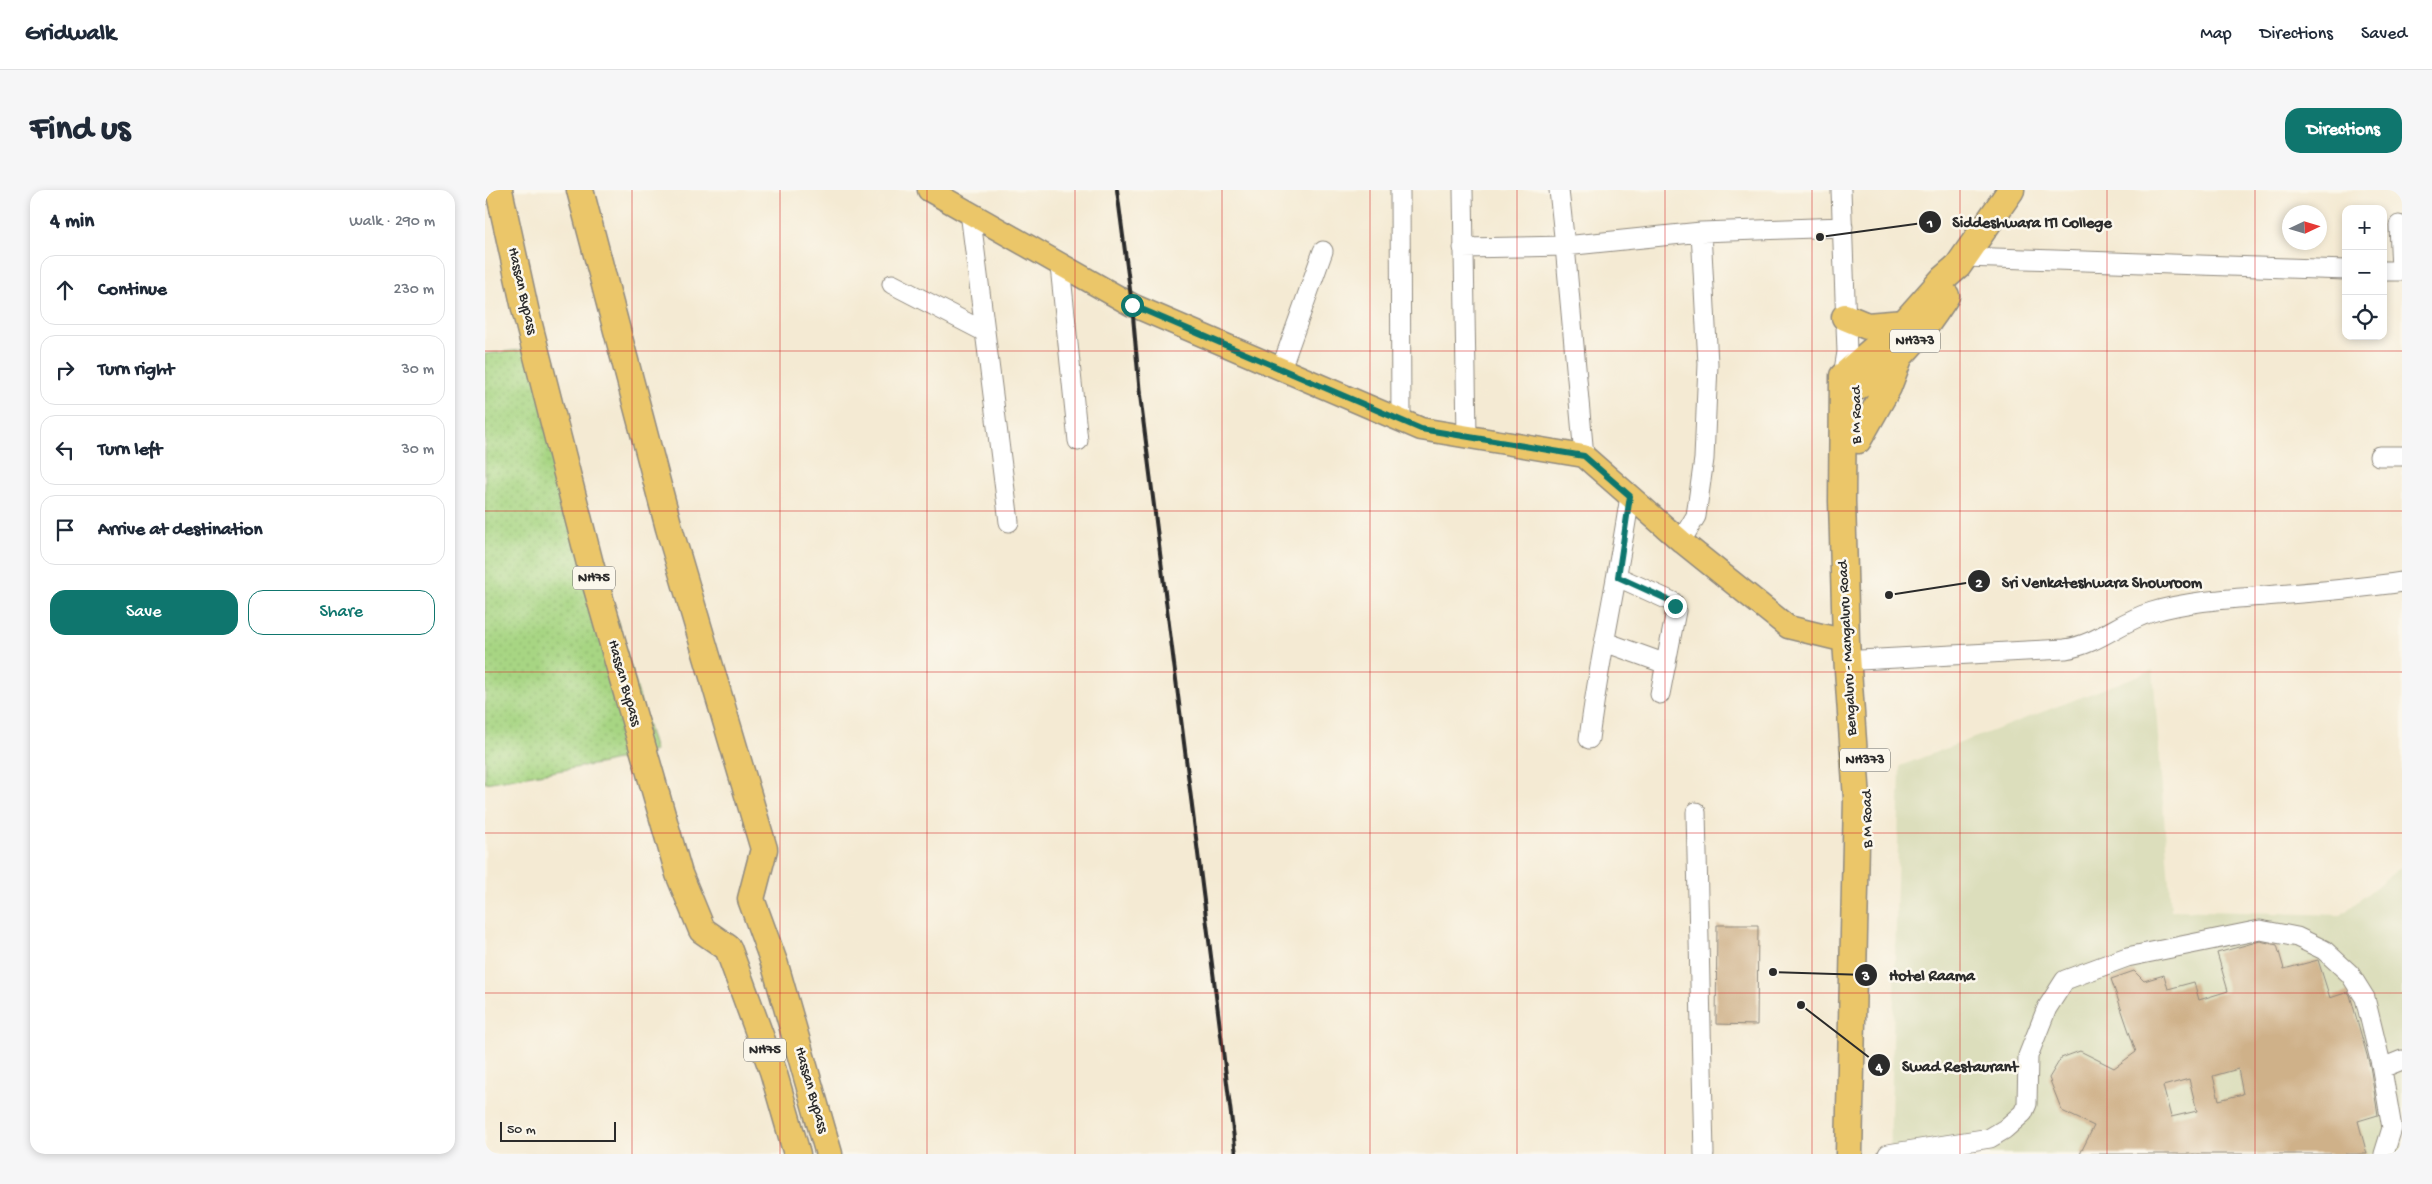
<!DOCTYPE html>
<meta charset="utf-8">
<style>
:root{--surface:#fff;--page:#f6f6f7;--text:#1f2937;--muted:#747a83;--line:#e0e1e3;--accent:#0f766e}
body{margin:0;font-family:"Gochi Hand",sans-serif;background:var(--page);color:var(--text)}
.controls{position:absolute;right:15px;top:15px;display:grid;overflow:hidden;border-radius:10px;box-shadow:0 2px 8px #0003}
.controls button{width:45px;height:45px;display:grid;place-items:center;padding:0;border:0;border-bottom:1px solid var(--line);background:var(--surface);color:var(--text);font:25px sans-serif}
.compass{position:absolute;left:1797px;top:15px;width:45px;height:45px;border-radius:50%;background:var(--surface);box-shadow:0 2px 8px #0003;rotate:86deg}
.scale{position:absolute;left:15px;bottom:12px;width:116px;box-sizing:border-box;padding-left:5px;border:2px solid #2b2b2b;border-top:0;font-size:14px;line-height:18px;white-space:nowrap;color:#2b2b2b;-webkit-text-stroke:4px #fbf7ec;paint-order:stroke}
.stop{position:absolute;width:15px;height:15px;margin:-11px;border:4px solid #0f766e;border-radius:50%;background:#fff}
.stop.end{background:#0f766e;border-color:#fff;box-shadow:0 1px 5px #0008}
.list{margin:0;padding:0;list-style:none}
h2{display:flex;justify-content:space-between;align-items:center;height:65px;margin:0;padding:0 20px;font-size:21px}
h2 small{font-size:16px;font-weight:400;color:var(--muted)}
.list li{display:grid;grid-template-columns:32px 1fr auto;gap:15px;align-items:center;box-sizing:border-box;height:70px;margin:0 10px 10px;padding:0 10px;border:1px solid var(--line);border-radius:15px}
.list b{display:block;font-size:19px;white-space:nowrap}
.list em{font-size:16px;font-style:normal;color:var(--muted)}
.actions{display:flex;gap:10px;padding:15px 20px}
.actions a{flex:1;padding:11px 0;border:1px solid var(--accent);border-radius:15px;text-align:center;font-size:18px;color:var(--accent)}
.actions .main{background:var(--accent);color:#fff}
.icon{flex:none;width:28px;height:28px;fill:none;stroke:currentColor;stroke-width:2;stroke-linecap:round;stroke-linejoin:round}
.map{position:relative;flex:none;width:1917px;height:964px;overflow:hidden;border-radius:15px}
header{display:flex;align-items:center;gap:30px;box-sizing:border-box;height:70px;padding:0 25px;background:var(--surface);border-bottom:1px solid var(--line)}
header strong{font-size:24px}
nav{display:flex;gap:28px;margin-inline-start:auto;font-size:18px}
.intro{display:flex;align-items:center;justify-content:space-between;box-sizing:border-box;height:120px;padding:0 30px}
h1{margin:0;font-size:35px}
.button{padding:12px 22px;border-radius:15px;background:var(--accent);color:#fff;font-size:18px;font-weight:700}
main{display:flex;gap:30px;padding:0 30px}
aside{flex:1;background:var(--surface);border-radius:15px;box-shadow:0 2px 8px #0003}
.map>svg:first-child{display:block}
.built{fill:#dcdebc}
.grass{fill:url(#grass-dots);stroke:#698057}
.building{fill:#cfb189;fill-rule:evenodd}
.lines{fill:none;stroke-linecap:round;stroke-linejoin:round}
.minor-casing{stroke:#908a7f;stroke-width:21}
.major-casing{stroke:#908a7f;stroke-width:25}
.highway-casing{stroke:#908a7f;stroke-width:29}
.minor{stroke:#fff;stroke-width:19}
.major{stroke:#ebc669;stroke-width:22}
.highway{stroke:#ebc669;stroke-width:26}
.rail{stroke:#2b2b2b;stroke-width:4}
.route{stroke:#0f766e;stroke-width:6}
.grid{fill:none;stroke:#d62828;stroke-width:1;stroke-opacity:0.55}
.labels{text-anchor:middle;dominant-baseline:central;stroke-width:5;stroke-linejoin:round;paint-order:stroke}
.shield{fill:#fbf7ec;stroke:#696865;stroke-width:1}
.shield-label{font-size:14px;font-weight:bold;fill:#2b2b2b}
.street-label{font-size:15px;fill:#2b2b2b;stroke:#fbf7ec}
.leader{fill:none;stroke:#2b2b2b;stroke-width:2}
.callout-dot{fill:#2b2b2b;stroke:#fbf7ec;stroke-width:2}
.mark-label{font-size:15px;text-anchor:middle;font-weight:bold;fill:#fff}
.callout-label{font-size:16px;text-anchor:middle;font-weight:bold;fill:#2b2b2b;stroke:#fbf7ec;stroke-width:5;stroke-linejoin:round;paint-order:stroke}
</style>
<header>
<strong>Gridwalk</strong>
<nav><a>Map</a><a>Directions</a><a>Saved</a></nav>
</header>
<div class="intro"><h1>Find us</h1><a class="button">Directions</a></div>
<main>
<aside>
<h2>4 min<small>Walk · 290 m</small></h2>
<ul class="list">
<li><svg class="icon" aria-label="ahead" viewBox="0 0 24 24"><path d="M12 20V5M6 11l6-6 6 6"/></svg><div><b>Continue</b></div><em>230 m</em></li>
<li><svg class="icon" aria-label="right" viewBox="0 0 24 24"><path d="M7 20v-9h11M14 6l5 5-5 5"/></svg><div><b>Turn right</b></div><em>30 m</em></li>
<li><svg class="icon" aria-label="left" viewBox="0 0 24 24"><path d="M17 20v-9H6M10 6l-5 5 5 5"/></svg><div><b>Turn left</b></div><em>30 m</em></li>
<li><svg class="icon" aria-label="arrive" viewBox="0 0 24 24"><path d="M6 21V4h12l-3 4 3 4H6"/></svg><div><b>Arrive at destination</b></div></li>
</ul>
<div class="actions"><a class="main">Save</a><a>Share</a></div>
</aside>
<div class="map">
<svg width="1917" height="964" viewBox="0 0 1917 964">
<defs>
<pattern id="grass-dots" width="8" height="8" patternUnits="userSpaceOnUse" patternTransform="scale(1.25)"><rect width="8" height="8" fill="#a7d583"/><path d="M2 2h.1M6 6h.1" fill="none" stroke="#90b771" stroke-width="1.8" stroke-linecap="round"/></pattern>
</defs>
<rect width="100%" height="100%" fill="#fbf7ec"/>
<filter id="ink" filterUnits="userSpaceOnUse"><feTurbulence type="fractalNoise" baseFrequency=".02" numOctaves="2"/><feDisplacementMap in="SourceGraphic" scale="10" xChannelSelector="R" yChannelSelector="G"/><feConvolveMatrix kernelMatrix="1 2 1 2 8 2 1 2 1" color-interpolation-filters="sRGB"/></filter>
<filter id="wash" filterUnits="userSpaceOnUse"><feTurbulence type="fractalNoise" baseFrequency=".0096" numOctaves="4" result="noise"/><feDisplacementMap in="SourceGraphic" scale="20" xChannelSelector="R" yChannelSelector="G"/><feGaussianBlur stdDeviation="1.12" result="paint"/><feColorMatrix in="noise" values="0 0 0 0 0 0 0 0 0 0 0 0 0 0 0 0 0 1.4 0 .05"/><feComposite in="paint" operator="in"/></filter>
<g filter="url(#wash)">
<rect width="100%" height="100%" fill="#f4ead3"/>
<path class="built" d="M1668,480L1686,720L1856,725L1917,676V964H1405L1415,576Z"/>
<path class="grass" d="M53,158L170,561L119,573L0,593V164Z"/>
<g id="blocks">
<path class="building" d="M1232,735H1273L1272,835L1231,834Z
M1775,751L1792,755L1799,779L1833,770L1845,808L1863,802L1865,805L1885,876L1893,925L1873,931L1882,964H1595L1609,936L1577,921L1564,888L1576,868L1595,861L1629,878L1651,862L1626,789L1649,781L1659,791L1679,785L1683,799L1709,792L1714,810L1743,801L1732,763ZM1753,879L1758,904L1734,910L1728,886ZM1704,889L1712,921L1686,927L1678,896Z"/>
</g>
</g>
<g filter="url(#ink)">
<use href="#blocks" fill-opacity="0" stroke="#908a7f" stroke-width="1"/>
<g class="lines">
<g class="minor-casing">
<path id="minor" d="M915,0L916,230
M978,0L982,246
M1356,0L1362,162L1358,186
M485,22L524,332
M1914,35L1916,81
M978,58L1080,56L1074,0
M1480,67L1861,80
M575,76L593,251
M1898,81H1917
M407,94L500,142
M796,179L838,61
M1099,266L1080,56L1216,42
M1894,266H1917
M1196,351L1211,326L1219,269L1223,174L1216,42L1358,37
M1133,387L1188,412L1191,421L1175,504
M1120,452L1181,474
M1375,470L1580,459C1614,454 1635,431 1667,422C1704,411 1742,409 1780,406C1826,402 1872,399 1917,392
M1104,549C1114,468 1133,388 1145,306
M1211,622L1219,964
M1897,878L1917,870
M1403,964L1505,948L1520,939L1538,923L1542,914L1543,866L1562,818L1580,790L1642,767L1775,740L1812,747L1839,760L1865,784L1880,808L1896,874L1907,938L1899,964"/>
</g>
<g class="major-casing">
<path id="major" d="M444,0L647,115L936,239L1099,266L1196,351L1303,437L1361,451"/>
</g>
<g class="highway-casing">
<path id="highway" d="M14,0L41,123L105,374L194,684L217,740L243,758L288,881L312,964
M95,0L184,338L279,659L266,709L290,775L344,964
M1360,127L1382,136L1419,133
M1359,203C1408,182 1433,149 1461,106
M1373,250L1403,197L1414,168
M1364,964L1372,609L1361,451L1357,311L1358,186L1419,133L1458,89L1473,76L1526,0"/>
</g>
<use href="#minor" class="minor"/>
<use href="#major" class="major"/>
<use href="#highway" class="highway"/>
<path class="rail" d="M632,0L647,115L655,205L751,964"/>
</g>
</g>
<g class="lines" filter="url(#ink)">
<path class="route" d="M647,115L936,239L1099,266L1145,306L1133,387L1188,412L1190,416"/>
</g>
<path class="grid" d="M147,0V964M295,0V964M442,0V964M590,0V964M737,0V964M885,0V964M1032,0V964M1180,0V964M1327,0V964M1475,0V964M1622,0V964M1770,0V964M0,161H1917M0,321H1917M0,482H1917M0,643H1917M0,803H1917"/>
<g class="labels">
<g class="shield">
<rect x="1405" y="139.5" width="50" height="23" rx="4"/>
<rect x="88" y="376.5" width="42" height="23" rx="4"/>
<rect x="1355" y="558.5" width="50" height="23" rx="4"/>
<rect x="259" y="848.5" width="42" height="23" rx="4"/>
</g>
<g class="shield-label">
<text x="1430" y="151">NH373</text>
<text x="109" y="388">NH75</text>
<text x="1380" y="570">NH373</text>
<text x="280" y="860">NH75</text>
</g>
<g class="street-label">
<text transform="translate(37 101) rotate(77)">Hassan Bypass</text>
<text transform="translate(1372 225) rotate(-90)">B M Road</text>
<text transform="translate(1363 458) rotate(-93)">Bengaluru - Mangaluru Road</text>
<text transform="translate(139 493) rotate(74)">Hassan Bypass</text>
<text transform="translate(1383 629) rotate(-91)">B M Road</text>
<text transform="translate(326 900) rotate(74)">Hassan Bypass</text>
</g>
</g>
<path class="leader" d="M1335 47L1445 32M1404 405L1494 391M1288 782L1381 785M1316 815L1394 875"/>
<g class="callout-dot">
<circle cx="1335" cy="47" r="5"/>
<circle cx="1404" cy="405" r="5"/>
<circle cx="1288" cy="782" r="5"/>
<circle cx="1316" cy="815" r="5"/>
<circle cx="1445" cy="32" r="12"/>
<circle cx="1494" cy="391" r="12"/>
<circle cx="1381" cy="785" r="12"/>
<circle cx="1394" cy="875" r="12"/>
</g>
<g class="mark-label">
<text x="1445" y="37">1</text>
<text x="1494" y="397">2</text>
<text x="1381" y="790">3</text>
<text x="1394" y="881">4</text>
</g>
<g class="callout-label">
<text x="1547" y="37">Siddeshwara ITI College</text>
<text x="1617" y="397">Sri Venkateshwara Showroom</text>
<text x="1447" y="790">Hotel Raama</text>
<text x="1475" y="881">Swad Restaurant</text>
</g>
</svg>
<div class="controls">
<button>+</button>
<button>−</button>
<button><svg class="icon" aria-label="locate" viewBox="0 0 24 24"><circle cx="12" cy="12" r="6"/><path d="M12 2v4M12 18v4M2 12h4M18 12h4"/></svg></button>
</div>
<svg class="compass" viewBox="-18 -18 36 36"><path d="M0-13l5 13h-10z" fill="#e53935"/><path d="M0 13l5-13h-10z" fill="#747a83"/></svg>
<div class="scale">50 m</div>
<div class="stop" style="left:647px;top:115px"></div>
<div class="stop end" style="left:1190px;top:416px"></div>
</div>
</main>
